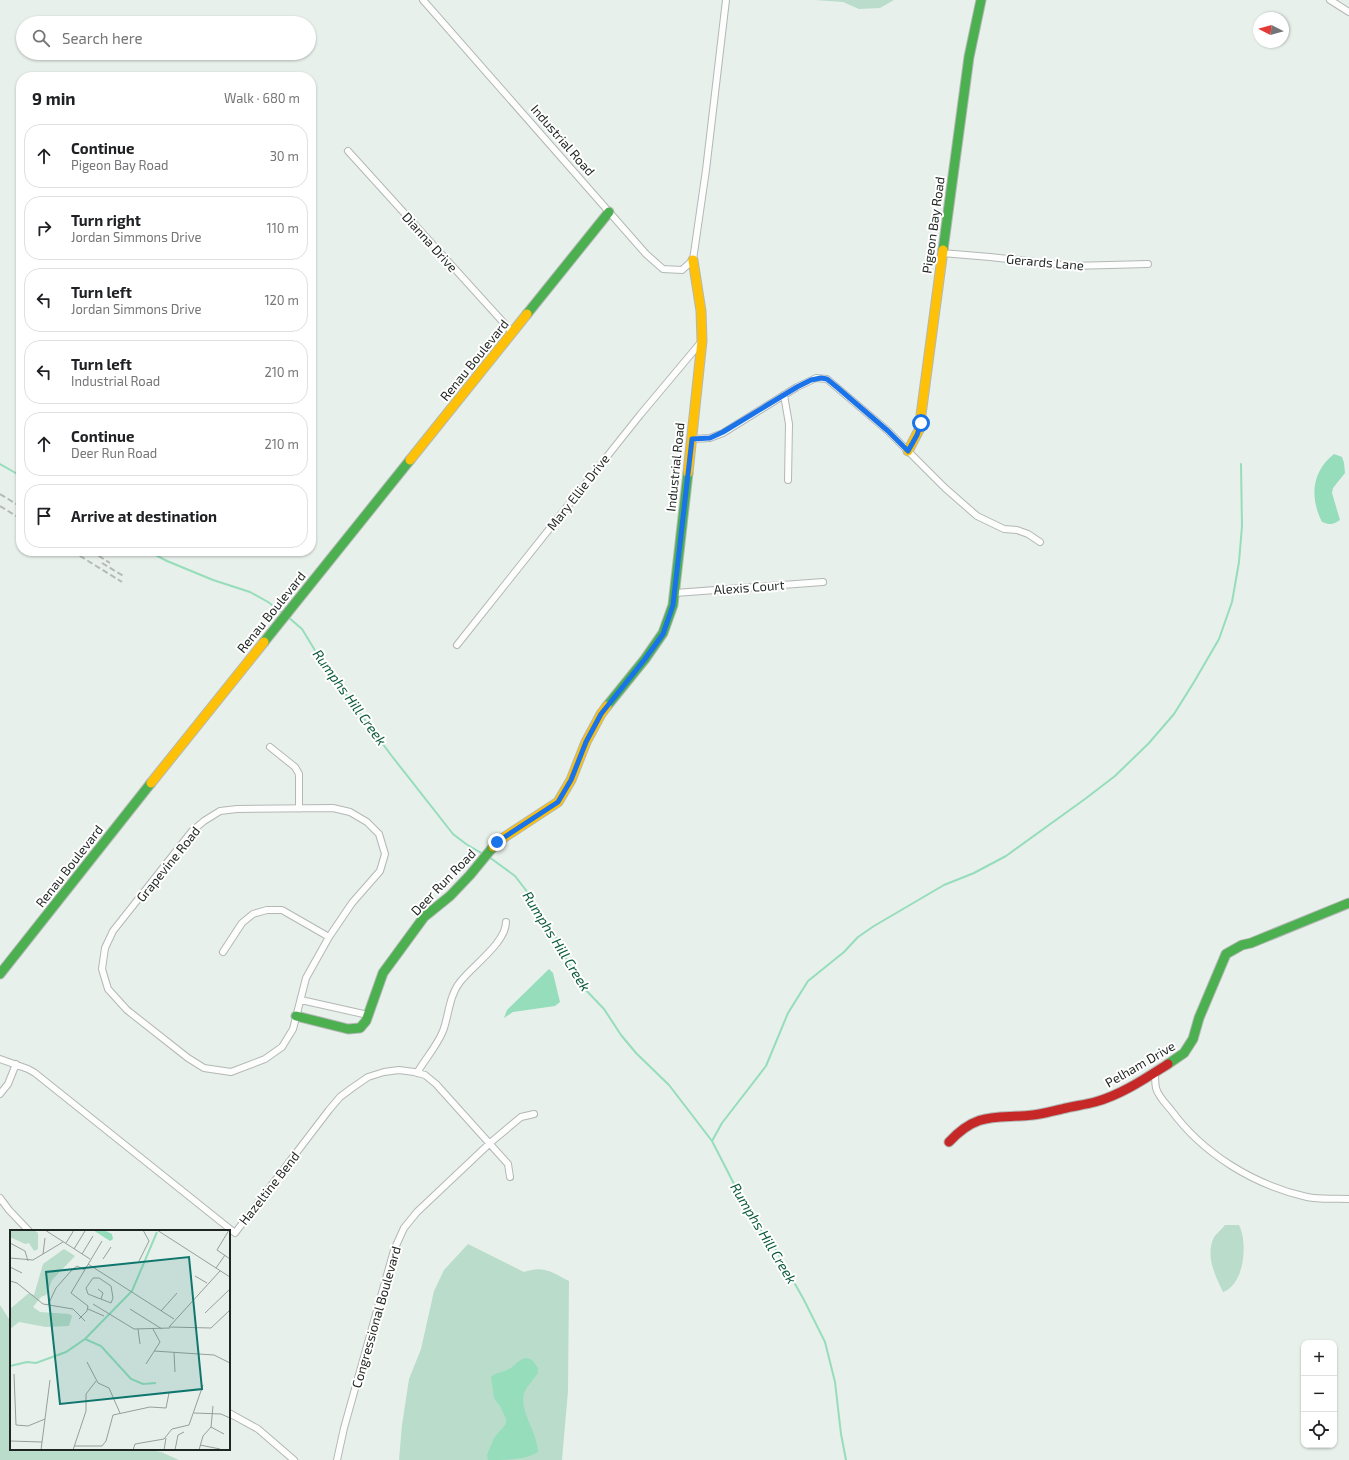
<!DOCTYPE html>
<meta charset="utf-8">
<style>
:root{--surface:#fff;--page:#f6f6f6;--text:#202124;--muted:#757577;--line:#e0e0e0}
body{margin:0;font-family:"Exo 2",sans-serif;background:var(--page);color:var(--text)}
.controls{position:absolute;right:12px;bottom:12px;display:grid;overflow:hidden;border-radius:8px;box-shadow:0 1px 3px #0004}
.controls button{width:36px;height:36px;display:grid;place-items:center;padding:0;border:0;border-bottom:1px solid var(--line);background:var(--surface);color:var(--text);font:20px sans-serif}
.compass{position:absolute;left:1253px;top:12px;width:36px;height:36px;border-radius:50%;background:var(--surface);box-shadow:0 1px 3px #0004;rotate:276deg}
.stop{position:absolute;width:12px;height:12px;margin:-9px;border:3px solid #1a73e8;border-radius:50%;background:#fff}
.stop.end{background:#1a73e8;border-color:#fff;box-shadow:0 1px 4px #0008}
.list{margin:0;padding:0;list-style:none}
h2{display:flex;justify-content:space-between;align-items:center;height:52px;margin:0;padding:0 16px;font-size:17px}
h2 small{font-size:13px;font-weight:400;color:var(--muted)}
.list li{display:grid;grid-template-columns:26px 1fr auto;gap:12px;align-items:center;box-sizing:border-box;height:64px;margin:0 8px 8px;padding:0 8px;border:1px solid var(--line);border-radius:16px}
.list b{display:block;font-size:15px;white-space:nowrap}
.list p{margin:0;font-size:13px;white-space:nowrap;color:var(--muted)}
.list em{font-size:13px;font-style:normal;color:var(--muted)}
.icon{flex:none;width:22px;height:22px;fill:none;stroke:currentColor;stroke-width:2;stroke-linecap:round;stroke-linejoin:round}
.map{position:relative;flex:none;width:1349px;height:1460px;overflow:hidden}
.search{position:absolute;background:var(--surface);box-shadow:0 1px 3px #0004;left:16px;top:16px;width:300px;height:44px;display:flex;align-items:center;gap:10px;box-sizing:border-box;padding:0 14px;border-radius:22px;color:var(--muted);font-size:15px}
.panel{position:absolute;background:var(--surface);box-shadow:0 1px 3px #0004;left:16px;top:72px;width:300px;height:484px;border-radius:16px}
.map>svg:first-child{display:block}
.green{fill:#badccb}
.water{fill:#95ddbb}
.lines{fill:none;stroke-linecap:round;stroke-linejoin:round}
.stream{stroke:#95ddbb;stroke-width:2}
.street-casing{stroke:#b3b8b5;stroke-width:8}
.fast-casing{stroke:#b3b8b5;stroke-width:11}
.slow-casing{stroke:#b3b8b5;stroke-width:11}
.jam-casing{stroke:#b3b8b5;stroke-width:11}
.street{stroke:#fcfdfc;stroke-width:6}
.fast{stroke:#4caf50;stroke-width:9}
.slow{stroke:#ffc107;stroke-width:9}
.jam{stroke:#c62828;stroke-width:9}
.rail{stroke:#b7b9b8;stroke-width:2;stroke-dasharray:6 3;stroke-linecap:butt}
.route{stroke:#1a73e8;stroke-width:5}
.labels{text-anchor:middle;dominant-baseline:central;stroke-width:4;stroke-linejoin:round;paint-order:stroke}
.street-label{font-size:13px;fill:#1f2522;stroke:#fff}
.water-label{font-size:14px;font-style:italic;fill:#0a5a3d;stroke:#fff}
.inset-river{fill:none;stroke:#95ddbb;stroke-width:2}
.inset-road{fill:none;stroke:#989f9b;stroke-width:1}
.view{fill:#0f766e;fill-opacity:0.15;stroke:#0f766e;stroke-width:2}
.inset-edge{fill:none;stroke:#1f2522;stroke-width:2}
</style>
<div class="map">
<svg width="1349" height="1460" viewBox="0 0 1349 1460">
<rect width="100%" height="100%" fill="#e8f0eb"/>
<path class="green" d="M815,0H894L880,8L859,9L843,2Z
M1225,1225H1239C1247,1241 1245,1274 1231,1287C1229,1289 1226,1291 1223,1292C1215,1275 1205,1256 1214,1237C1217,1233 1222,1229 1225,1225Z
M468,1244L524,1272C544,1265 551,1272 569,1281L568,1391L562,1460H399L402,1425L409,1379L421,1349L434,1291L444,1270Z
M0,1305L11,1322V1449H145L161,1452L179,1460H0Z"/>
<path class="water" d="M1334,454L1342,457L1344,463L1345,473L1333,488L1332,493L1340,520C1333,525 1330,525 1322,522C1310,498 1311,472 1334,454Z
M549,969L553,973L560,1002L555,1006L513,1012L504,1018L507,1010Z
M527,1358L532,1360L538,1368V1373C534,1379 528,1385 525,1391C517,1408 538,1433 538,1452C525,1460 505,1460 488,1460L487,1455L494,1438L506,1424V1419L500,1406L494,1398L491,1377C496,1372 501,1373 507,1370C515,1367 517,1359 527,1358Z"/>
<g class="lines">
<path class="stream" d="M0,464L21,476
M148,551L167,561L213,580L250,592L268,602L283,613
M288,617L302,629L322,662L391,755L453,834L466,844L483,854
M489,857L515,876L532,898L554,933L569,964L582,986L604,1009L621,1035L636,1053L669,1085L712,1141L751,1217L776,1250L804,1300L825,1342L835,1382L841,1434L846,1460
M712,1141L722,1123L766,1066L788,1013L808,981L844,952L858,937L874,926L944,885L974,873L1006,856L1085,799L1115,776L1149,743L1174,714L1194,682L1219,639L1232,602L1239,562L1242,526L1241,464"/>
<g class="street-casing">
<path id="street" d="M423,0L646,254L663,269L682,270L693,260L706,170L726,0
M1330,0L1349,12
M348,151L512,332
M942,253L990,257L1071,266L1148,264
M784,395L789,424L788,480
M692,439L710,438L723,433L797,387L816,378L827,379L888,431L945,488L977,516L1004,529L1017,530L1028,534L1040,542
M675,593L823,582
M457,645L640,415L702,341
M270,747L295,767L299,774V809
M333,808L350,812L367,822L379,834L385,854L380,871L352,903L329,937L306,978L293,1029L282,1047L265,1059L231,1072L204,1068L188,1058L127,1010L108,989L102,969L105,948L113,931L192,831L204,821L220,811L237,809Z
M223,952L242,923L253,914L267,910H282L329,937
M301,1000L368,1015
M0,1059L28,1069L35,1073L235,1233L329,1110L340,1097L352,1088L368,1077L384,1072L399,1070L414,1072L425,1075L436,1084L508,1164L510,1177
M1155,1072C1155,1077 1155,1083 1156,1088C1158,1096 1166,1104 1171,1110C1203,1154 1254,1185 1307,1197C1321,1200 1335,1198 1349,1199
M417,1073C425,1059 437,1046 443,1031C449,1015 449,996 460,982C472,966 506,943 506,922
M0,1094L8,1084L16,1064
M0,1198L9,1210L29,1231
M229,1413L258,1429L294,1460
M337,1460L344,1428L394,1250L404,1228L417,1212L490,1143L521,1117L534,1114"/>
</g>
<g class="fast-casing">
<path id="fast" d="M943,250L969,57L981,0
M527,314L609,212
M264,642L410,460
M607,706L645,659L663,633L673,605L688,473
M0,974L151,783
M296,1016L348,1029L360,1028L366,1021L383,973L424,917L450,896L470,875L493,847
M1168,1064L1184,1053L1193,1039L1199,1018L1226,954L1242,945L1251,943L1349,903"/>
</g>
<g class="slow-casing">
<path id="slow" d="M908,451L919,430L943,250
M410,460L527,314
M688,473L702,341L701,311L693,260
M151,783L264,642
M493,847L497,842L558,802L571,780L586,742L601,714L607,706"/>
</g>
<g class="jam-casing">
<path id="jam" d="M949,1142C978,1111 995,1119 1033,1115C1043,1114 1052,1111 1062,1109C1073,1106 1084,1105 1095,1102C1121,1095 1146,1078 1168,1064"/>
</g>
<use href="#street" class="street"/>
<use href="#fast" class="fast"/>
<use href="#slow" class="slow"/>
<use href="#jam" class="jam"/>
<path class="rail" d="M0,494L21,507
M0,506L21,519
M72,551L122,582
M91,551L110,563
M102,563L125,577"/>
</g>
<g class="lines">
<path class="route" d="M497,842L558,802L571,780L586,742L601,714L645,659L663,634L673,605L692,439L710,438L723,432L797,387L811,380L821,378L827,379L838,388L888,431L908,451L917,435L921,423"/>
</g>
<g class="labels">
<g class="street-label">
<text transform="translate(563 140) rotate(49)">Industrial Road</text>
<text transform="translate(933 225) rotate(-82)">Pigeon Bay Road</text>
<text transform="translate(430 242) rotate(48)">Dianna Drive</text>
<text transform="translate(1045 262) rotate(5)">Gerards Lane</text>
<text transform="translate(474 360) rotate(-51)">Renau Boulevard</text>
<text transform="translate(675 467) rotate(-84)">Industrial Road</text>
<text transform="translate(578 492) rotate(-52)">Mary Ellie Drive</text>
<text transform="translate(749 587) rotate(-4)">Alexis Court</text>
<text transform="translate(271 612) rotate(-51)">Renau Boulevard</text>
<text transform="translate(168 864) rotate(-51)">Grapevine Road</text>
<text transform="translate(69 866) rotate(-52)">Renau Boulevard</text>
<text transform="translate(443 882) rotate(-46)">Deer Run Road</text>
<text transform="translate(1140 1064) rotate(-30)">Pelham Drive</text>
<text transform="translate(269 1188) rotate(-52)">Hazeltine Bend</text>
<text transform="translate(376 1317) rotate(-74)">Congressional Boulevard</text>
</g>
<g class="water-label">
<text transform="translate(350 697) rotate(54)">Rumphs Hill Creek</text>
<text transform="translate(557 941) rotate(58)">Rumphs Hill Creek</text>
<text transform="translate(764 1233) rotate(59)">Rumphs Hill Creek</text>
</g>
</g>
<g transform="translate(10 1230)">
<rect width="220" height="220" fill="#e8f0eb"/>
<path d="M0,0H24L28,3V19L24,21L19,13L15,14L0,7ZM54,19L65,26L42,50L36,65L31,67L23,77L30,82L59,84L62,86L59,96L36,97L9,92L0,99V79L19,63L24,65L33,34Z" fill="#badccb"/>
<path d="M83,0H94L102,4L103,9L100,11Z" fill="#95ddbb"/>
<path class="inset-river" d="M75,109L91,116L121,149L133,154L146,153M0,136L17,132L26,133L56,122L75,109L122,61L147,2"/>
<path class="inset-road" d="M35,0L80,29M147,0L220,47M219,0L207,20L220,29M0,13L15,21L18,31M56,13L64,0M64,19L75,1M33,24L35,8M72,24L83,6M0,28L23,30L53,12M93,29L101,17M129,31L139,11L133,0M78,34L164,89M0,37L12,43M206,38L215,25M210,41L159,97L201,98L220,80M185,46L197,53M83,48H89L101,56L103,68L101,73L78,64L76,58ZM0,51L7,53L33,74L63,79L75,91M88,59L93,63L91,69M83,74L124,99L160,98M38,75L46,58L61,41L67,36L75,40M78,79L94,86M120,79L152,99M151,81L167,63M195,83L220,59M69,89L77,81L78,76L61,63L92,11M128,99L130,114M144,121L204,125L220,133M164,122L165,142M77,132L88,153L99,158L110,183M136,134L150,112L143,99M4,144L6,195L18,196L35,189M184,183L211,184L220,188M201,197L214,204M0,211L32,212M190,215L210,219M64,216H92L96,211L103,185L140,177L156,178L159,163M31,220L40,150M63,220L76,181V164L86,151M123,220L125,214L154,209L162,199L179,195L193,155M154,220L156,208M165,220L168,205L174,202M189,220L193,206L201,197L203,176"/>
<path class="view" d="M179,27L192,159L50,174L36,42Z"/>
<rect width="220" height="220" class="inset-edge"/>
</g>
</svg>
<div class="controls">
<button>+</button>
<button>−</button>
<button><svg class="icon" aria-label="locate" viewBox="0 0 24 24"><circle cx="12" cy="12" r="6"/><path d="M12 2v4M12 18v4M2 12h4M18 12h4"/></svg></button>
</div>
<svg class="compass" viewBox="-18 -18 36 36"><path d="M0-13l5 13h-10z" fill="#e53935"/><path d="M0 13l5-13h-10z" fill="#757577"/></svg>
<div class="stop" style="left:921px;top:423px"></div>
<div class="stop end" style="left:497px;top:842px"></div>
<div class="search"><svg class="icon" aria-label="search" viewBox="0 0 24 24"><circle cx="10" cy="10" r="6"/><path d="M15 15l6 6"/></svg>Search here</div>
<section class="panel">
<h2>9 min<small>Walk · 680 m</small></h2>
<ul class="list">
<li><svg class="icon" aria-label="ahead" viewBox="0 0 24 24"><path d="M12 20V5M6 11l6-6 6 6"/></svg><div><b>Continue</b><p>Pigeon Bay Road</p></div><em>30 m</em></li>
<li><svg class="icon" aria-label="right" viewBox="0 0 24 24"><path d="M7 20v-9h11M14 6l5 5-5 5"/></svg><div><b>Turn right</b><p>Jordan Simmons Drive</p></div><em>110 m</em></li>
<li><svg class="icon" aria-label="left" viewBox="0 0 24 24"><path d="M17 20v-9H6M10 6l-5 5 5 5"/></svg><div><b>Turn left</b><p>Jordan Simmons Drive</p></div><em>120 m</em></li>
<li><svg class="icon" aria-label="left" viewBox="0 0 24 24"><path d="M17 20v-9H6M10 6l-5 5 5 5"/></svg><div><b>Turn left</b><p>Industrial Road</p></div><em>210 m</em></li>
<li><svg class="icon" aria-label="ahead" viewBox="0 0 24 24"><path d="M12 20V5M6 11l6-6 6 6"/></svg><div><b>Continue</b><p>Deer Run Road</p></div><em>210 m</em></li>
<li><svg class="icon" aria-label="arrive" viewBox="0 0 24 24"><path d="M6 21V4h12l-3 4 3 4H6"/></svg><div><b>Arrive at destination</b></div></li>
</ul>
</section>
</div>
